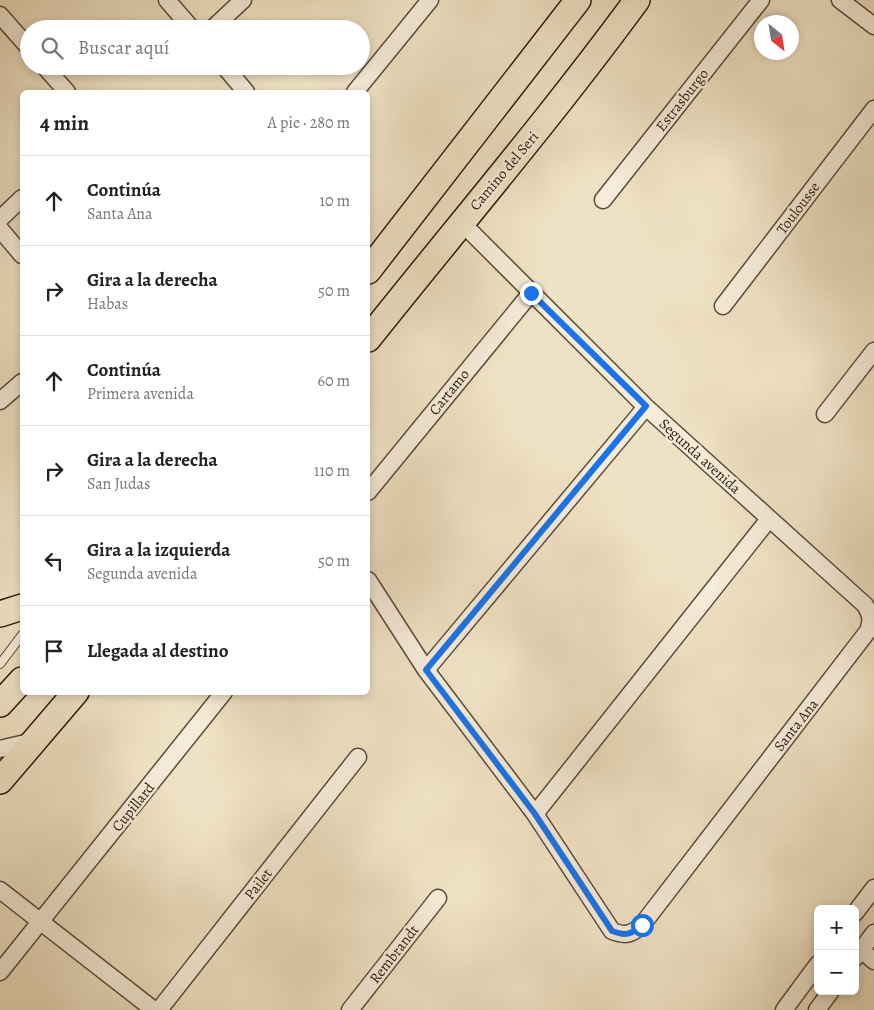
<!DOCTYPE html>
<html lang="es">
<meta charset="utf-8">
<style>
:root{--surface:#fff;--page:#f6f6f6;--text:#222;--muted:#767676;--line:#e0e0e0}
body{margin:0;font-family:Alegreya,serif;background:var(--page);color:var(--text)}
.controls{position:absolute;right:15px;bottom:15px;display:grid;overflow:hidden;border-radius:8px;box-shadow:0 2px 8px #0003}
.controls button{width:45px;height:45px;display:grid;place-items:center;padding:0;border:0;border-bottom:1px solid var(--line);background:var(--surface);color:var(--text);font:25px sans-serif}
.compass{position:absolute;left:754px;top:15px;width:45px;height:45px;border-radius:50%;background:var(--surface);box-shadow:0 2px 8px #0003;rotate:150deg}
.stop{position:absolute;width:15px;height:15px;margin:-11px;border:4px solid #1a73e8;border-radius:50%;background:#fff}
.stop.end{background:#1a73e8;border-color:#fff;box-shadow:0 1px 5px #0008}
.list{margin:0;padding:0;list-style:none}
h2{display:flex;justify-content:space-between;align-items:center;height:65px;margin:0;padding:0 20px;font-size:21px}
h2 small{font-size:16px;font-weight:400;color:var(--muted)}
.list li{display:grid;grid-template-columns:32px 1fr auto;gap:15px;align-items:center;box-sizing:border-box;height:90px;padding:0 20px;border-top:1px solid var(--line)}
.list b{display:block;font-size:19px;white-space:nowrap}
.list p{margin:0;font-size:16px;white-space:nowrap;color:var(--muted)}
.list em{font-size:16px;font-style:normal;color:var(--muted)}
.icon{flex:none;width:28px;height:28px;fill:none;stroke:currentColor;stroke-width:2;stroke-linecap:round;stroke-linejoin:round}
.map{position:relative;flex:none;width:874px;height:1010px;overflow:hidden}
.search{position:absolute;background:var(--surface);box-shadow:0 2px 8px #0003;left:20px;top:20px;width:350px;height:55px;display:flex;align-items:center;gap:12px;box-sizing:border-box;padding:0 18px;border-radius:28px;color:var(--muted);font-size:19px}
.panel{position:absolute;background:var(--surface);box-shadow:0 2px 8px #0003;left:20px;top:90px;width:350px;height:605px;border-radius:8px}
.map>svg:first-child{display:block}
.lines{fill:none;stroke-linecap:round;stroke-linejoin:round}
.service-casing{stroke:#5e4b3b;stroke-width:10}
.minor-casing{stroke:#5e4b3b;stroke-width:19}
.primary-casing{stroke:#2e190d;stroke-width:28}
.service{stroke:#f5ecd9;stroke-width:8}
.minor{stroke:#f5ecd9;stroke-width:16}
.primary{stroke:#efe2c4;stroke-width:25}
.route{stroke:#1a73e8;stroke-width:6}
.labels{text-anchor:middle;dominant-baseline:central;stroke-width:5;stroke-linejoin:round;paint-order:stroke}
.street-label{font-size:15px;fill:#2e190d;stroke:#f5ecd9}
</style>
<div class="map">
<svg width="874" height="1010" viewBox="0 0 874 1010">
<rect width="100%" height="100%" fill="#efe2c4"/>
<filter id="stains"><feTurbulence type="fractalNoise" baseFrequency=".004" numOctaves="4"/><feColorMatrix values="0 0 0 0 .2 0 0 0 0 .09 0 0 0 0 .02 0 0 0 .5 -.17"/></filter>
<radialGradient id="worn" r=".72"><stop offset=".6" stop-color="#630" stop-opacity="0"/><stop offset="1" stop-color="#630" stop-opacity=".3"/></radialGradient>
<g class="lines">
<g class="service-casing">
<path id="service" d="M0,664L22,635"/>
</g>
<g class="minor-casing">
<path id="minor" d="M167,0L192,29
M840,0L874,26
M0,15L29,48
M212,29L243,0
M44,66L67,92
M224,66L246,92
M355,92L430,0
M603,200L761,0
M0,219L22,198
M0,229L22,255
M723,306L874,109
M0,401L22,382
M825,414L874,351
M368,492L531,293
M368,580L426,670L535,814L612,931C625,936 631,935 642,925L868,631C872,620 871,615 865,605L646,407L461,222
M426,670L646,407
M0,749L34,741
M535,814L769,519
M0,890L154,1010
M855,913L874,888
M861,950L874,961
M855,958L874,933
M0,972L224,692
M159,1010L358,757
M350,1010L438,898
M784,1010L818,964
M817,1010L831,991"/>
</g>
<g class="primary-casing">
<path id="primary" d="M368,271L578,0
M368,339C458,226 552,116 637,0
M0,614L22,607
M0,704L22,680
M0,781L76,692"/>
</g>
<use href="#service" class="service"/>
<use href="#minor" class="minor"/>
<use href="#primary" class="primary"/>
</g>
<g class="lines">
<path class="route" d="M531,293L646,406L426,670L535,814L612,931C625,936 631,935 642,925"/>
</g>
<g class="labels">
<g class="street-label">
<text transform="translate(682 100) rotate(-52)">Estrasburgo</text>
<text transform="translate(504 171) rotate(-50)">Camino del Seri</text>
<text transform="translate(798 208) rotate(-53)">Toulousse</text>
<text transform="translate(449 392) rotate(-51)">Cartamo</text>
<text transform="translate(700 456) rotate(42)">Segunda avenida</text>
<text transform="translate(796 725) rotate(-52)">Santa Ana</text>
<text transform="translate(133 807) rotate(-51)">Cupillard</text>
<text transform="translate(258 884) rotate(-52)">Pailet</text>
<text transform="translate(394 954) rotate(-52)">Rembrandt</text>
</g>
</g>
<rect width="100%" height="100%" filter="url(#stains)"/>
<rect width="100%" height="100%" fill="url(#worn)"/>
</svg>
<div class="controls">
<button>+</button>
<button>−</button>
</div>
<svg class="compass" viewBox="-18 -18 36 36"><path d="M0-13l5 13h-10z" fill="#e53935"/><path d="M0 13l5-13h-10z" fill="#767676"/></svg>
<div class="stop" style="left:642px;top:925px"></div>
<div class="stop end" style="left:531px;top:293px"></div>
<div class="search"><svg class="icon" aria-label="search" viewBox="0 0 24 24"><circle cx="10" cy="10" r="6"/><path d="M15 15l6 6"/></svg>Buscar aquí</div>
<section class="panel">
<h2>4 min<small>A pie · 280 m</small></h2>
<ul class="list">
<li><svg class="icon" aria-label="ahead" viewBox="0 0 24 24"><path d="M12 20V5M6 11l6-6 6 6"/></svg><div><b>Continúa</b><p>Santa Ana</p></div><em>10 m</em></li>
<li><svg class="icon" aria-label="right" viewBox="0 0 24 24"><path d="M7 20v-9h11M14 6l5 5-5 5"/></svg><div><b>Gira a la derecha</b><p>Habas</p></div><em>50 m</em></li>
<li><svg class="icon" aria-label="ahead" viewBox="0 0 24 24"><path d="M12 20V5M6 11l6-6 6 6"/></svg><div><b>Continúa</b><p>Primera avenida</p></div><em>60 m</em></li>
<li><svg class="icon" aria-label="right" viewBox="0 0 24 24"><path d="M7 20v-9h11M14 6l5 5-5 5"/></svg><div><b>Gira a la derecha</b><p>San Judas</p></div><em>110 m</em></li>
<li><svg class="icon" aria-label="left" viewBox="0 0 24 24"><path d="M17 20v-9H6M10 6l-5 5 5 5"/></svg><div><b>Gira a la izquierda</b><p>Segunda avenida</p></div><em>50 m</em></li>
<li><svg class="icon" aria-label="arrive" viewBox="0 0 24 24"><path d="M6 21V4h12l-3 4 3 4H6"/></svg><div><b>Llegada al destino</b></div></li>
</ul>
</section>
</div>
